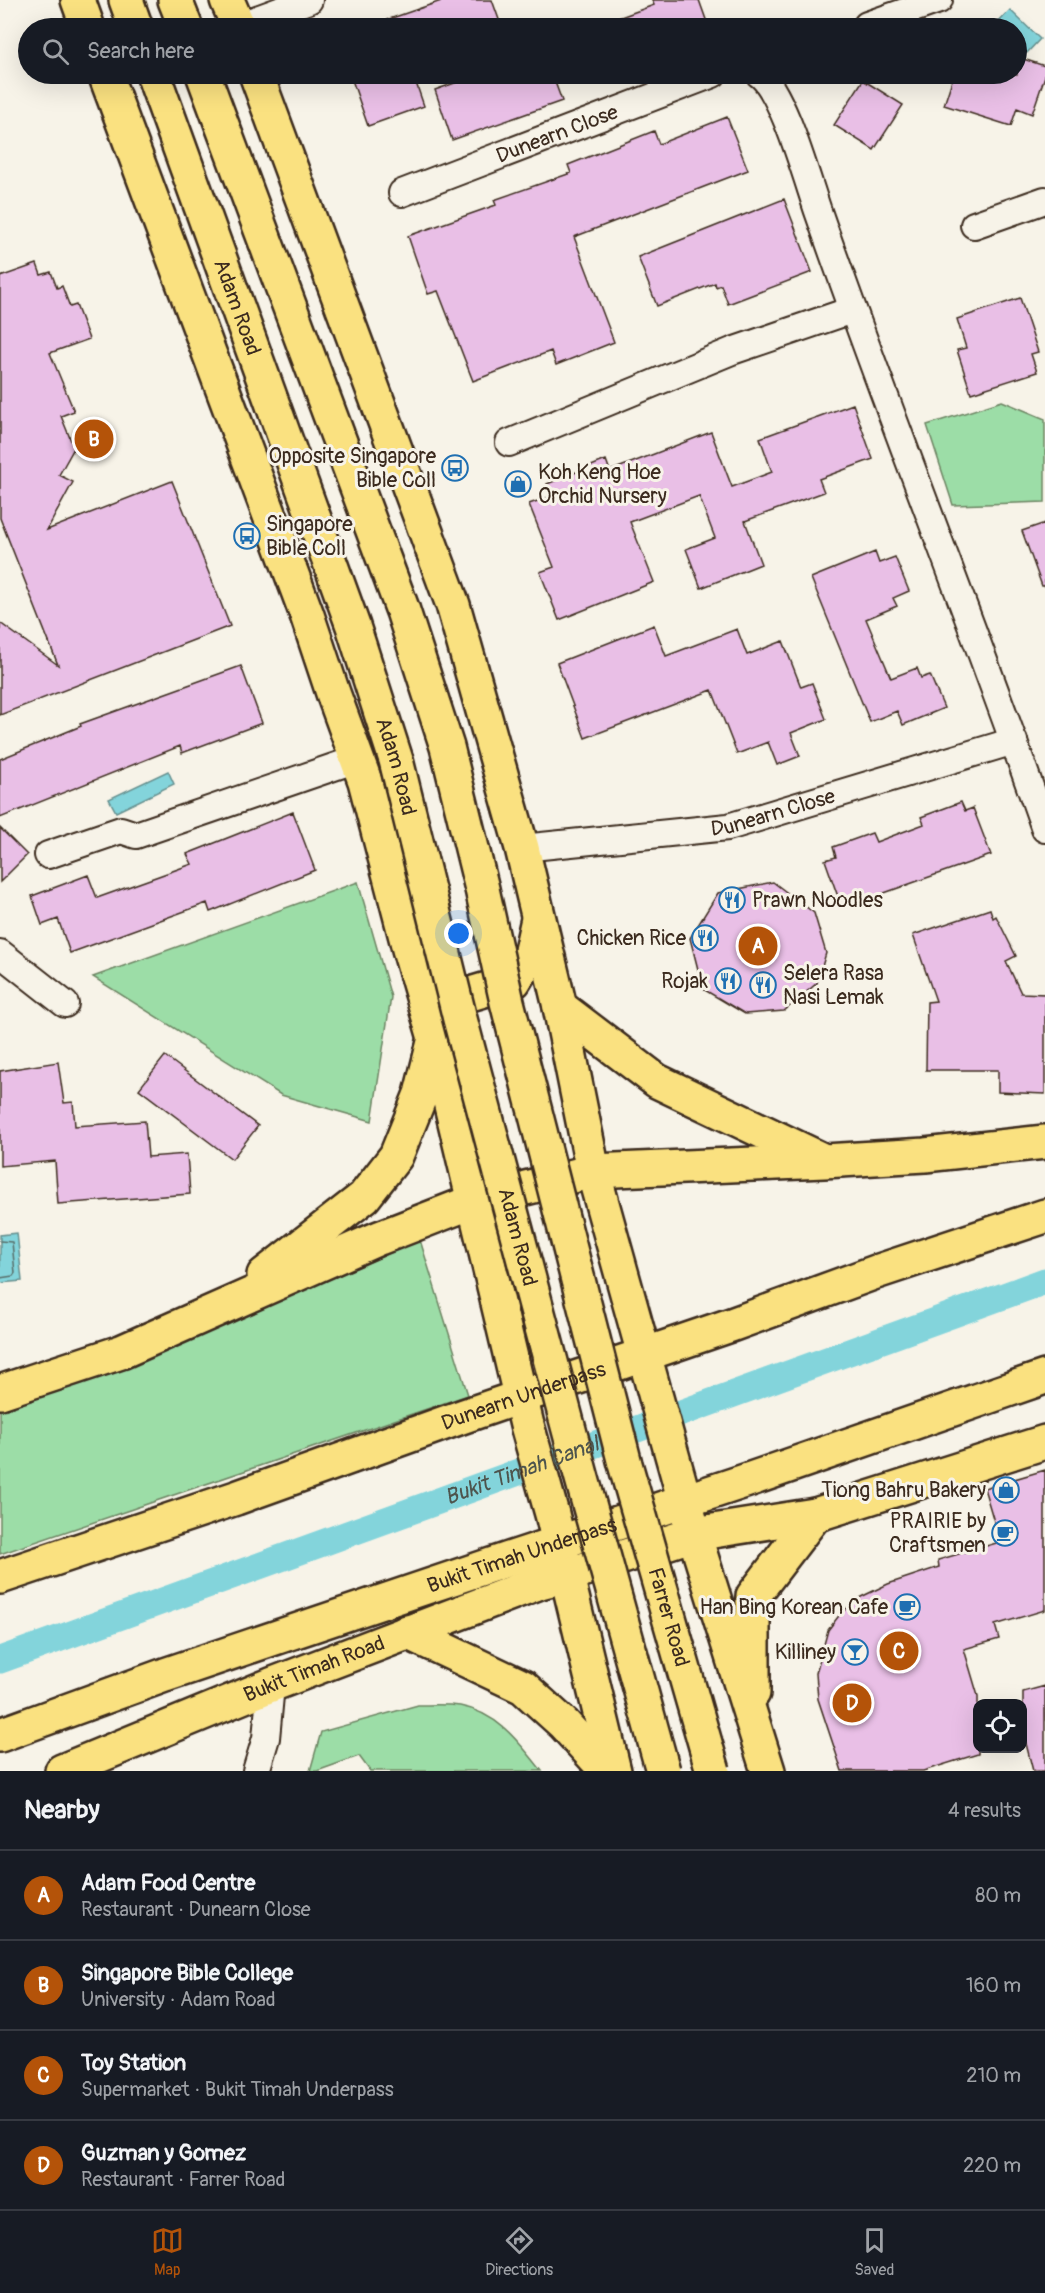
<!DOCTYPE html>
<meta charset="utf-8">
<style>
:root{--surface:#171b24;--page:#20242c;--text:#f1f3f6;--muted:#9ea1a6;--line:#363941;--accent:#b45309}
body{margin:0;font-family:Pangolin,sans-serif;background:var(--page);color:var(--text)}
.controls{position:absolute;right:18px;bottom:18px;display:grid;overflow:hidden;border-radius:12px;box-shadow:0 6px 24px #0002}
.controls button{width:54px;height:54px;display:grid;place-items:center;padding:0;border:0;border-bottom:2px solid var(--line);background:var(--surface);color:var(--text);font:30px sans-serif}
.you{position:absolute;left:459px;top:934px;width:21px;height:21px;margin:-15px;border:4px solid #fff;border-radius:50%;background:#1a73e8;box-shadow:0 0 0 9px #1a73e833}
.badge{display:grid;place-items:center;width:39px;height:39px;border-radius:50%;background:var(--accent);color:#fff;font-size:20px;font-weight:700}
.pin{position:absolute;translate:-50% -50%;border:3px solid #fff;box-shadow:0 2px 6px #0006}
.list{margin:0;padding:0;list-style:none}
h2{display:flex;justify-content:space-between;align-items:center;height:78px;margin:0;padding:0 24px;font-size:26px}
h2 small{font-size:20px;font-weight:400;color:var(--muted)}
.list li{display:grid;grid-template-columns:39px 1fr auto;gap:18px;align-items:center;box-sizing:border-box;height:90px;padding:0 24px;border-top:2px solid var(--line)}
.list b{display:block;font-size:22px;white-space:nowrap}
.list p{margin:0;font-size:20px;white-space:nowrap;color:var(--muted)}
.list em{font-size:20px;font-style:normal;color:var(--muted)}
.icon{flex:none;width:33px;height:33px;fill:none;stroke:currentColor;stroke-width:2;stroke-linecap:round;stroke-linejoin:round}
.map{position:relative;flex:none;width:1045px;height:1771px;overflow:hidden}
.search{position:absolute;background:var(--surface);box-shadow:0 6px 24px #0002;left:18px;right:18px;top:18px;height:66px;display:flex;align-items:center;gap:15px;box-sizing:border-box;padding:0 21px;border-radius:33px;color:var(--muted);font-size:22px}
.sheet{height:438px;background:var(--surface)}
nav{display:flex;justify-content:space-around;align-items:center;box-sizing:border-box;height:84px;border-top:2px solid var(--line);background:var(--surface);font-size:16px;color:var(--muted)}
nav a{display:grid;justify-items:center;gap:3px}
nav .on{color:var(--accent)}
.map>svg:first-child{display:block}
.green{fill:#9cdda7;stroke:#6c8462;stroke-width:1.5}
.water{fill:#83d4db;stroke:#66908f;stroke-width:1.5}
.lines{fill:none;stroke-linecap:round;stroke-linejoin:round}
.shore{stroke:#586e6a;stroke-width:1.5}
.canal{stroke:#83d4db;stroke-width:27}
.building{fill:#e9bfe6;stroke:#3b2a1e;stroke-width:1.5}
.minor-casing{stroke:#3b2a1e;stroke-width:30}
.highway-casing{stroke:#3b2a1e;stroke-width:38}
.minor{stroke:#f7f3e8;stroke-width:26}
.highway{stroke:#fae180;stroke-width:33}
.highway-bridge-casing{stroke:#3b2a1e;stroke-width:38;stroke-linecap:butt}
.highway-bridge{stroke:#fae180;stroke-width:33}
.labels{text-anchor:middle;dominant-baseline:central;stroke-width:6;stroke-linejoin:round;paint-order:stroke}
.street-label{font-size:21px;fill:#3b2a1e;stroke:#f7f3e8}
.poi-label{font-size:21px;fill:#3b2a1e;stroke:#f7f3e8;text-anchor:end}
.water-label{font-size:22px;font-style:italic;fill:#4d544d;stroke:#f7f3e8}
</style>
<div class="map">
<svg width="1045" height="1771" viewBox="0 0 1045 1771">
<rect width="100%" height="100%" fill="#f7f3e8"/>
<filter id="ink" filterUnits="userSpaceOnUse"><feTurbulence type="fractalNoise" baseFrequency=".0167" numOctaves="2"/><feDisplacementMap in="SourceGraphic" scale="12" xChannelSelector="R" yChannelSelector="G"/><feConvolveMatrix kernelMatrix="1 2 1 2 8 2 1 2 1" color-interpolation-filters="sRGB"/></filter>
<g filter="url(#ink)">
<path class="green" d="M1002,401L1045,419V502L953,505L927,425Z
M358,882L391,997L372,1121L281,1095L93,977Z
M420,1240L468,1395L0,1554V1407L130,1366Z
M418,1705C431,1705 446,1704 460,1706C498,1713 519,1742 542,1771H370L359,1756L317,1771H310L321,1732Z"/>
<path class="water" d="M1010,10L1040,39L1027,53L1017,43L1016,28H1001L997,24Z
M168,771L174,784L116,812L109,799Z
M17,1233L22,1281L0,1283V1235Z"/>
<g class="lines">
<path class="shore" d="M0,1241L12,1242L15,1273L13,1276L0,1278"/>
<path class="canal" id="s1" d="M0,1660L1045,1281"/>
</g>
<path class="building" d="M444,0H492L502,28H373L372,25Z
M652,0H699L709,28H597L596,26L654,5Z
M1017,57L1045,66V76L1032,114L1017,108L1011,126L944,105L954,74H1017Z
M350,74H413L424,106L368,126Z
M480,74H552L562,101L452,140L435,90Z
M863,80L903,105L874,150L834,125Z
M727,117L748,170L574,237L614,342L556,365L551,351L473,381L438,291L428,294L408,236L496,205L494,200L571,173L568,165L654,131L659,144Z
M784,199L812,272L728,304L721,285L716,287L715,283L657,306L638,257Z
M37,264L41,275L51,272L57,288L62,286L70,307L76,305L89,339L50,353L74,411L61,416L74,448L59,475L73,482L47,530L172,481L230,626L0,715V623L58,665L0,518V277Z
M1020,298L1038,352L1031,354L1037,372L971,393L957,350L966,348L957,319Z
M853,404L873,459L819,479L824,492L745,521L761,564L701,588L686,549L715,538L699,496L630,522L654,582L559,620L540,572L554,567L529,504L552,496L547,484L606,460L610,471L711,432L732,487L772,472L760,438Z
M1045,523V586H1042L1022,531Z
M875,552L879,563L895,557L909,591L893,598L897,606L866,619L891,678L917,668L921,678L930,675L944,708L903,725L897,711L870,722L811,578Z
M654,625L666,656L737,629L747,655L783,641L801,687L812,683L826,719L791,733L800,756L777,765L768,742L737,754L712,690L585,738L557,663Z
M241,666L262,723L182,753L180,746L0,818V759L81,726L80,724Z
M961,802L965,811L973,808L991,855L842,908L825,860L836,857L833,847L872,833L876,842L924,824L921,817Z
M293,812L315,870L210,912L207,903L70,953L58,919L42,925L32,896L88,875L97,898L192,864L187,854Z
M0,828L27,855L0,882Z
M773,882L814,913L826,953L817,983L784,1011L745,1014L703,989L690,938L718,893Z
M990,909L993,918L996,916L1016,956L1006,961L1021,993L1045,994V1094L998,1092V1070H926L927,1002L936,1001L913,935Z
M165,1056L258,1126L232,1159L139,1089Z
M58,1062L64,1103L73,1102L75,1126L145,1121L148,1157L187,1154L190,1194L58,1204L55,1161L0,1166V1071Z
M1045,1470V1610L995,1625L999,1639L964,1649L978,1696V1754L923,1771H842L818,1699L816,1673L828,1630L841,1613L861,1597L888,1584L939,1567L938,1560L1000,1542L984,1488Z
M1045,1686V1771H1033L1023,1732V1692Z"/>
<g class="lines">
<g class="minor-casing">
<g id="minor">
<path d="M867,25L939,0"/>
<path d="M238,26L309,0"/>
<path d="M759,74C783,91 808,183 819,214C891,421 973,623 1045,829"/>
<path id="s2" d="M402,193L713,74"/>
<path d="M974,225L1045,200"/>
<path d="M509,443L732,351L852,310"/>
<path id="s3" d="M522,848L728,827L1014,741"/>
<path d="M48,855L121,830L136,835L357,759"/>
<path d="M0,953L65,1004"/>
<path d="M256,1771L266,1738L271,1685"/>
</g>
</g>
<g class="highway-casing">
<g id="highway">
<path d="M78,0L88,28"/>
<path d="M126,0L136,28"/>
<path d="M175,0L186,28"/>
<path d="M227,0L239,28"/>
<path d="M105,74L307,615L333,693L365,781L409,949L435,1038L527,1425L552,1514L614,1771"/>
<path d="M256,74L453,605L522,848L560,1007L593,1171L694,1534L768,1771"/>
<path d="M430,975L467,995L514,981L530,955L538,919"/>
<path d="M560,1007L657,1081L820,1159"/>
<path d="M264,1275L364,1197L396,1156L421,1094L434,1042"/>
<path d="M0,1392L121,1352L379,1238L474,1201L593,1171L824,1161L925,1155L1045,1142"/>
<path id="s4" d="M0,1577L236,1498L464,1416L731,1325L876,1272L1045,1216"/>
<path d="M407,1632L523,1687L564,1724L607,1771"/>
<path d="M753,1693V1596L815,1515"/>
<path id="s5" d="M0,1735L165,1675L509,1559L745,1481L1045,1377"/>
<path id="s6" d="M62,1771L271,1685L540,1582L567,1575L694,1534L815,1515L1045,1442"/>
</g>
</g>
<use href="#minor" class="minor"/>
<use href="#highway" class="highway"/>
<g class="highway-bridge-casing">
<g id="highway-bridge">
<path id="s7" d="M153,74L353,626L396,760L460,1019L581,1475L663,1771"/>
<path id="s8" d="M203,74L403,611L447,747L482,889L507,1002L625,1464L713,1771"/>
</g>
</g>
<use href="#highway-bridge" class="highway-bridge"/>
</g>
</g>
<defs>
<g id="bus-ring" transform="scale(1.35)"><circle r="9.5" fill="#f7f3e8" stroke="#1f6fb2" stroke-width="1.5"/><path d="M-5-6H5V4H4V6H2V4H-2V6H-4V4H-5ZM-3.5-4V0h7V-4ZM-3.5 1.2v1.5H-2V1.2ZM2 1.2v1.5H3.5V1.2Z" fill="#1f6fb2"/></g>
<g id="shop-ring" transform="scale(1.35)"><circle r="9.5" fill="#f7f3e8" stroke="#1f6fb2" stroke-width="1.5"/><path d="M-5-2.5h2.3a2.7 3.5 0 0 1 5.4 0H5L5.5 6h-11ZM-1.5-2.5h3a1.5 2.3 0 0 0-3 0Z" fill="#1f6fb2"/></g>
<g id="restaurant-ring" transform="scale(1.35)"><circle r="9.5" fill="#f7f3e8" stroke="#1f6fb2" stroke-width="1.5"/><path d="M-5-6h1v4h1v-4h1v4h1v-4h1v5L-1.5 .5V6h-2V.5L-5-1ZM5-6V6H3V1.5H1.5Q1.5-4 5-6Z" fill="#1f6fb2"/></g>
<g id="cafe-ring" transform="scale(1.35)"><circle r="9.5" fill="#f7f3e8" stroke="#1f6fb2" stroke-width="1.5"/><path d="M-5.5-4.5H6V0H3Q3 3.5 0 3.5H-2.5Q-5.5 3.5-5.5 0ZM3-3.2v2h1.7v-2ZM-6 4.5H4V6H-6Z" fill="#1f6fb2"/></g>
<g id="bar-ring" transform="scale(1.35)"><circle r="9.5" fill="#f7f3e8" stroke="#1f6fb2" stroke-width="1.5"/><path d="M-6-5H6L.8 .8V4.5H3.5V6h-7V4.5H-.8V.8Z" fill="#1f6fb2"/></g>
</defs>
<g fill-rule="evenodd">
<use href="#bus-ring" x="455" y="468"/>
<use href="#shop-ring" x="518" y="484"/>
<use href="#bus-ring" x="247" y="536"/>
<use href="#restaurant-ring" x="732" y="900"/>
<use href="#restaurant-ring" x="705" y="938"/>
<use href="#restaurant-ring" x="728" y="981"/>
<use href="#restaurant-ring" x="763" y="985"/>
<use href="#shop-ring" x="1006" y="1490"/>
<use href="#cafe-ring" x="1005" y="1533"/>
<use href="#cafe-ring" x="907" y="1607"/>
<use href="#bar-ring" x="855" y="1652"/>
</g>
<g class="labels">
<g class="street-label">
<text stroke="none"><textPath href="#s2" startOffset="166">Dunearn Close</textPath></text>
<text stroke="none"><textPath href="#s7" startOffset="248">Adam Road</textPath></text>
<text stroke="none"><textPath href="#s7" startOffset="734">Adam Road</textPath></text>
<text stroke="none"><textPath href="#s3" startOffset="254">Dunearn Close</textPath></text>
<text stroke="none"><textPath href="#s7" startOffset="1220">Adam Road</textPath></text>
<text stroke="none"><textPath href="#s4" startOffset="554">Dunearn Underpass</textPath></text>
<text stroke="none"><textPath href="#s5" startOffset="552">Bukit Timah Underpass</textPath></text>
<text stroke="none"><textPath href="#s8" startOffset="1614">Farrer Road</textPath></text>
<text stroke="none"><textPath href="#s6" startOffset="272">Bukit Timah Road</textPath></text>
</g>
<g class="poi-label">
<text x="436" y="456">Opposite Singapore<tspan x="436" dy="24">Bible Coll</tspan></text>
<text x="538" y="472" text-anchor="start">Koh Keng Hoe<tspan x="538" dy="24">Orchid Nursery</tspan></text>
<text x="266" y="524" text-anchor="start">Singapore<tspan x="266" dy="24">Bible Coll</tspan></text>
<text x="752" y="900" text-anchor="start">Prawn Noodles</text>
<text x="686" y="938">Chicken Rice</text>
<text x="783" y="973" text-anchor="start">Selera Rasa<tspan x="783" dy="24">Nasi Lemak</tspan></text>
<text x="708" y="981">Rojak</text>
<text x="986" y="1490">Tiong Bahru Bakery</text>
<text x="986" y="1521">PRAIRIE by<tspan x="986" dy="24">Craftsmen</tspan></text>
<text x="888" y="1607">Han Bing Korean Cafe</text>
<text x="836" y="1652">Killiney</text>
</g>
<g class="water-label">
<text stroke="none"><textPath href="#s1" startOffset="555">Bukit Timah Canal</textPath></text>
</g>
</g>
</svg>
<div class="controls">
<button><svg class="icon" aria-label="locate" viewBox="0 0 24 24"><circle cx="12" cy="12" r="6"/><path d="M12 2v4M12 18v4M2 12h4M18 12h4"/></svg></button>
</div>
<div class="you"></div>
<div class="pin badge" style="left:758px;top:946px">A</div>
<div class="pin badge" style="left:94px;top:439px">B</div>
<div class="pin badge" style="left:899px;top:1651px">C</div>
<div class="pin badge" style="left:852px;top:1703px">D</div>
<div class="search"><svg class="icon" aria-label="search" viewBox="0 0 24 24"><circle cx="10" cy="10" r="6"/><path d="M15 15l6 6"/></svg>Search here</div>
</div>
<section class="sheet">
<h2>Nearby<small>4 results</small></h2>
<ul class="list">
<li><span class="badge">A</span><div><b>Adam Food Centre</b><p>Restaurant · Dunearn Close</p></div><em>80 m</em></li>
<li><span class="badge">B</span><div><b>Singapore Bible College</b><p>University · Adam Road</p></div><em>160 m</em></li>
<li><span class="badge">C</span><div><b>Toy Station</b><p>Supermarket · Bukit Timah Underpass</p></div><em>210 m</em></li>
<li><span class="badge">D</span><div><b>Guzman y Gomez</b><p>Restaurant · Farrer Road</p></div><em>220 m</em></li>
</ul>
</section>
<nav>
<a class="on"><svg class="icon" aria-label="map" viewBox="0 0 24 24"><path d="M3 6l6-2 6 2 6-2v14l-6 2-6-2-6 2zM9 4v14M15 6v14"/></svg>Map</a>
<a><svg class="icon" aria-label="directions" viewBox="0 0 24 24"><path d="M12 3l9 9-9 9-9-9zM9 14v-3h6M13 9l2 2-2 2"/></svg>Directions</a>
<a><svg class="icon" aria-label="saved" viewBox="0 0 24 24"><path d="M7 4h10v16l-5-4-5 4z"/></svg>Saved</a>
</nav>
